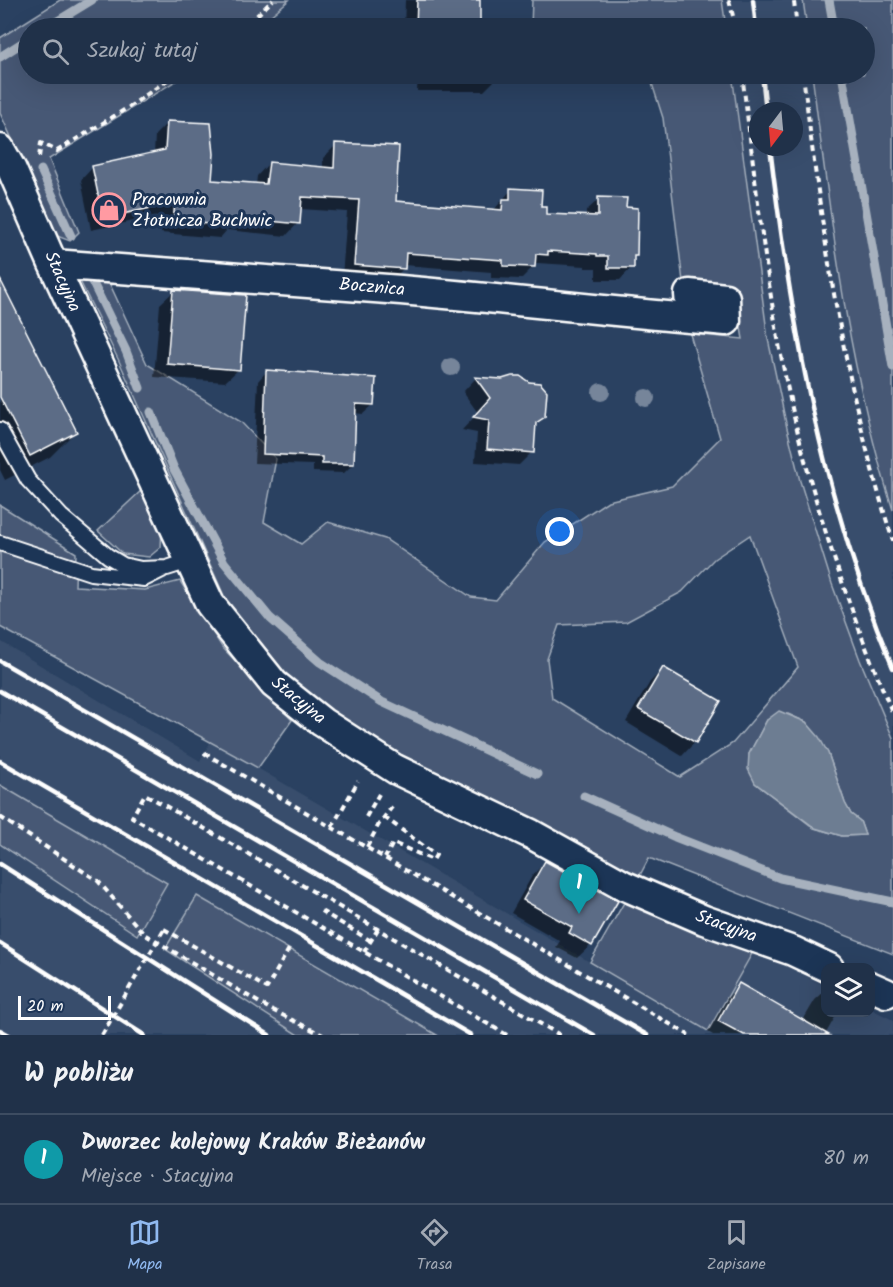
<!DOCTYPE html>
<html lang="pl">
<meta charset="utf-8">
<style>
:root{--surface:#203149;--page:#283950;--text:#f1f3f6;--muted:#a2a9b4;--line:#3d4c61;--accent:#90b9f0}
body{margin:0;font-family:Kalam,sans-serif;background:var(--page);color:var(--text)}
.controls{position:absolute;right:18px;bottom:18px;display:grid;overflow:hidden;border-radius:12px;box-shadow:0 6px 24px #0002}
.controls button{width:54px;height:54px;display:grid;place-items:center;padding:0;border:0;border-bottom:2px solid var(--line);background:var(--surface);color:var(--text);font:30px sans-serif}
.compass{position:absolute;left:749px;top:102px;width:54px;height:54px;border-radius:50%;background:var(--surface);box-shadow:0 6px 24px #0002;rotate:196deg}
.scale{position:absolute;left:18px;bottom:15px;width:93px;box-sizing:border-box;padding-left:6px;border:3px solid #fff;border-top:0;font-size:16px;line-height:21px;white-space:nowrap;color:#fff;-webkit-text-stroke:4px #1d3557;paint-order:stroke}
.you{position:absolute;left:560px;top:532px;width:21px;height:21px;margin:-15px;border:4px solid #fff;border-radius:50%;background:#1a73e8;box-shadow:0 0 0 9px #1a73e833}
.badge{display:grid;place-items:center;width:39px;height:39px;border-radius:50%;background:var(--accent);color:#fff;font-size:20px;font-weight:700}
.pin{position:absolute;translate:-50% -50px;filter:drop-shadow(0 2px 3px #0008)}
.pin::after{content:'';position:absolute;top:32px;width:21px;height:18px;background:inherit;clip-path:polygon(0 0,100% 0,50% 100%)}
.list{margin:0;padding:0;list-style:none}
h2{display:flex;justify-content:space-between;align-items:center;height:78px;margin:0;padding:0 24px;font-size:26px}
h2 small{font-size:20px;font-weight:400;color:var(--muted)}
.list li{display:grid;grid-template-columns:39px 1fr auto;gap:18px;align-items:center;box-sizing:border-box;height:90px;padding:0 24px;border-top:2px solid var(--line)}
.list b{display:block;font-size:22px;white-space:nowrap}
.list p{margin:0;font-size:20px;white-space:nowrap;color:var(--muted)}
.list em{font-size:20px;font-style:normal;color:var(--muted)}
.icon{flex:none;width:33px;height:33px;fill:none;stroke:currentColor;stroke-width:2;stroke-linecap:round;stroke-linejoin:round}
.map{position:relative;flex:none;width:893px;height:1035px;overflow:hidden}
.search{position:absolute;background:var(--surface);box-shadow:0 6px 24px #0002;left:18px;right:18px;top:18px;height:66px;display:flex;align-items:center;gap:15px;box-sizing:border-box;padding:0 21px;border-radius:33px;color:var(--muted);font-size:22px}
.sheet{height:168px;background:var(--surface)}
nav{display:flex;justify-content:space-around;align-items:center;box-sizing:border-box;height:84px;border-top:2px solid var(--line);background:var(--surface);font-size:16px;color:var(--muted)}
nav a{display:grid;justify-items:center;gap:3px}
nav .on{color:var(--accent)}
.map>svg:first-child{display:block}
.built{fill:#394e6c;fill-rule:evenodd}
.green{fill:#465975;stroke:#a2acba;stroke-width:1.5;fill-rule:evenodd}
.water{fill:#6d7d92;stroke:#a7b1be;stroke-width:1.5}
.shadow{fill:#0007}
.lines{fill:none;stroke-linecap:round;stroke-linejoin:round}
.stream{stroke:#a7b1be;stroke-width:9}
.building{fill:#5b6c86;stroke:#fff;stroke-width:1.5}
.lane-casing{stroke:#fff;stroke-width:18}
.street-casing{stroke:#fff;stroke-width:33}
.path{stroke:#fff;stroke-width:4;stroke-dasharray:6 4.5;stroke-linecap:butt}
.lane{stroke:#1d3557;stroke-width:14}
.street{stroke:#1d3557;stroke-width:28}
.rail{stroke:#fff;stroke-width:4.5}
.path-bridge{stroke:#fff;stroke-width:4;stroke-dasharray:6 4.5;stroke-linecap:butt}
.tree{fill:#76859a}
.labels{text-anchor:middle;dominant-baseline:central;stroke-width:6;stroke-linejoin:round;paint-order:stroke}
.poi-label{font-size:18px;fill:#fff;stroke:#1d3557;text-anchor:start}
.street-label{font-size:18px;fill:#fff;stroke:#1d3557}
</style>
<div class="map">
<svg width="893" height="1035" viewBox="0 0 893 1035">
<rect width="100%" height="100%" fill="#2a4161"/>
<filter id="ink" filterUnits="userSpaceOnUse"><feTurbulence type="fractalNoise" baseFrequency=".0167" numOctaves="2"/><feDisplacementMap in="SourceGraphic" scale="12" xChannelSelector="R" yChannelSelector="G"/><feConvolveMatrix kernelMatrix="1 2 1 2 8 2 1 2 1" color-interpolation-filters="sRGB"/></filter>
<g filter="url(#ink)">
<path class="built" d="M707,0H847L852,28H712Z
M720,74H861L893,255V758L790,484ZM758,111H794V147H758Z
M0,641L200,761L211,741L708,1031L754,950L825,986L826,1012H870L871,1009L893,1020V1035H0Z"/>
<path class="green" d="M60,0H289L256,28H28V74H187L49,159L79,232L70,241L57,236L0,113V38Z
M532,0H722L726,28H531Z
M803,0H893V510C848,369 831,220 812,74H864V28H807Z
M649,74H732L768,339L787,428L800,481L832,584L860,660L893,738V954L649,858L639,877L388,752L292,681L226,600L119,361L77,275L101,265L147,364L241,422L276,459L264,522L301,544L328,522L385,539L471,597L496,600L545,542L608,501L672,486L720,438L690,334L743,339L735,293L683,282L663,118ZM750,535L798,667L733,743L680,777L552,698L547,659L559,625L626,622L682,592L714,559ZM788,714L806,722L828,753L845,803L851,814L860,821L865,835L842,836L814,828L755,783L749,754L767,720Z
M142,490L162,528L161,547L149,557L123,554L98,531Z
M0,505L76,553L75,586L145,590L180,581L222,647L292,720L258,768L0,627Z
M0,785L167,883L137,935L0,844Z
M197,896L437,1035H298L165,949Z
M625,901L754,950L708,1031L590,962Z"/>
<path class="water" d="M779,711L806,722L819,737L828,753L845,803L851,814L860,821L865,835L842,836L815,828L755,783L748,769L749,754L767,720Z"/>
<path class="shadow" d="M405,0H478L479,28H404Z
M418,74H497V78L484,91H417Z
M168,122L211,181L256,185L257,176L269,163L323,168V158L336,145L394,202L493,211L511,190L540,208L544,216L586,217V211L599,199L625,208L635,256L633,258L632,267L620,280H596V268H585V266L537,263L521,279L491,278V272L404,265V268L391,281L342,277L347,212L300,209L298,223L286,236L227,230L220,238L161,233L163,215L91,230L81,180L93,167L154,154L155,135Z
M174,291L239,369L225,382L154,377L160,304Z
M0,307L75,432L50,457L5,480L0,470Z
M267,371L373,405L363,414L354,413L353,464L344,473L313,472V465L254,463L258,381Z
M475,379L502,381L544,416L534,426L532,452L519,465L475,462L477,433L462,430L478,413L463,392Z
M663,669L695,742L682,756L626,722L650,682Z
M545,862L591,945L577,958L556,947L560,941L511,913L532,876Z
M740,985L802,1022L815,1000L826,990V1012H838L825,1035H713L708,1032L728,997Z"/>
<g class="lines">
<path class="stream" d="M829,0L834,28
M46,28L92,0
M0,57L28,39
M842,74L893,367
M41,170L71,236
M87,271L126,351L140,388
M151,412L174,469L224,562L270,618L320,662L382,702L537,774
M584,796L675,837L780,878L893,902"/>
</g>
<path class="building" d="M417,0H480V28H416Z
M430,74H481V79H430Z
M167,121L211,123L214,154L212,180L266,184L269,162L334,168L335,143L399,146L396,201L502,210L503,199H510V188L542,190L541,206H546V214L598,216V197L627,198L626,207L638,208L637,256H634V268H608V256H597V254L548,251V255L536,254L535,267L503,266V260L406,253L405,269L354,265L359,200L302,197L300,224L235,218L234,226L173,221L175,203L103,218L92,166L165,150Z
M0,279L77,432L30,456L0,397Z
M173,290L246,295L240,370L167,364Z
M266,370L376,378L374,405L356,404L354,464H322V457L263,454Z
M512,376H520L529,382L540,383L547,391L545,417L536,423L534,453L487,449L489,420L473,417L490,398L475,377L502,379Z
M663,667L721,701L696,743L638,709Z
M545,861L618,901L592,946L569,933L572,927L523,900Z
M739,983L829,1035H744L718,1021Z"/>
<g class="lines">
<g class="lane-casing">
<path id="lane" d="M0,430L28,480L61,516L108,556L123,565L141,569L167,568L189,561
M0,543L91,573L144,579L162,570"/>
</g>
<g class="street-casing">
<path id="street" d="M0,149L12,170L53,264L210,604L274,684L322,722L395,769L531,834L623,885L704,920L793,951L829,968
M53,264C169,273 285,281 401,290C509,299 617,313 726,321L725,298L689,294L691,318
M870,986L886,993"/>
</g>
<path class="path" d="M729,0L736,28
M794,2L797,28
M240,28L254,18L273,0
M742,74C757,190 768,310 796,425C820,524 853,620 893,714
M803,74C822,232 844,388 893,541
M39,157L41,143L57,151L129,107L176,74
M204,753L689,1035
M0,817L98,881L144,934L270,1009L323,1035
M366,817L379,794
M384,817L436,855L433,860L393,843L385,858
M332,827L358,781
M367,847L379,824L395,803
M321,911L371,941
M164,929L267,988L290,947
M364,952L378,929
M507,1035L132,817L145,794L560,1035"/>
<use href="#lane" class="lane"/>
<use href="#street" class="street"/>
<path class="rail" d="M753,0L756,28
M762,74L766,111
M770,147C791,325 823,502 893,668
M0,661L647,1035
M0,691L594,1035
M0,761L471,1035
M0,864L269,1035
M0,943L144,1035
M0,1030L9,1035"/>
<path class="path-bridge" d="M102,1035L164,929"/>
</g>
<g class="tree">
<circle cx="451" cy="367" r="9"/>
<circle cx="601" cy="392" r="9"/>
<circle cx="646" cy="398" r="9"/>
</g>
</g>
<defs>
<g id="shop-ring" transform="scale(1.725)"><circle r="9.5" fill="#1d3557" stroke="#ff9aa2" stroke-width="1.5"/><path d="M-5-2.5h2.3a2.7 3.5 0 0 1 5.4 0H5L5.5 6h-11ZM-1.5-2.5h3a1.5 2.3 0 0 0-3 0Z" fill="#ff9aa2"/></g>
</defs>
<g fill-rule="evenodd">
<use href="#shop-ring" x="109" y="210"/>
</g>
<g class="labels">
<g class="poi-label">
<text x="132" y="200">Pracownia<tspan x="132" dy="21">Złotnicza Buchwic</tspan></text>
</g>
<g class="street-label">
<text transform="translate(62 282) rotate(66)">Stacyjna</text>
<text transform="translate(372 288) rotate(5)">Bocznica</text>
<text transform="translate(298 701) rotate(39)">Stacyjna</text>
<text transform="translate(726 927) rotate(20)">Stacyjna</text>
</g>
</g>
</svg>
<div class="controls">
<button><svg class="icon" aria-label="layers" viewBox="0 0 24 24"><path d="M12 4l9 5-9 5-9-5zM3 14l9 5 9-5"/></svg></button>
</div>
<svg class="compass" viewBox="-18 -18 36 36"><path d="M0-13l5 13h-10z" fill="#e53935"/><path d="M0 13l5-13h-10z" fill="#a2a9b4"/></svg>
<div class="scale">20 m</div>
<div class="you"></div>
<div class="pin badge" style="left:579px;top:914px;background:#0f9aa8">1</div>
<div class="search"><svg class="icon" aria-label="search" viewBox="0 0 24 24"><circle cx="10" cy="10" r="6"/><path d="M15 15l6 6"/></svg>Szukaj tutaj</div>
</div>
<section class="sheet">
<h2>W pobliżu<small></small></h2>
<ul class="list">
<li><span class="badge" style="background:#0f9aa8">1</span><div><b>Dworzec kolejowy Kraków Bieżanów</b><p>Miejsce · Stacyjna</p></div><em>80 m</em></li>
</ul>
</section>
<nav>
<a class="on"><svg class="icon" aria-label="map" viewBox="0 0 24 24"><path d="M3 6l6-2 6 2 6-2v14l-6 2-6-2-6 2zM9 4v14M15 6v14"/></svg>Mapa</a>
<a><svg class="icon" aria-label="directions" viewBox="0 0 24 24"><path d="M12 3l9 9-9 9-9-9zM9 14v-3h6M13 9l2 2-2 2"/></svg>Trasa</a>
<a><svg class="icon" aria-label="saved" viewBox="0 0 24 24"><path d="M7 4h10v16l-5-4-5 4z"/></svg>Zapisane</a>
</nav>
